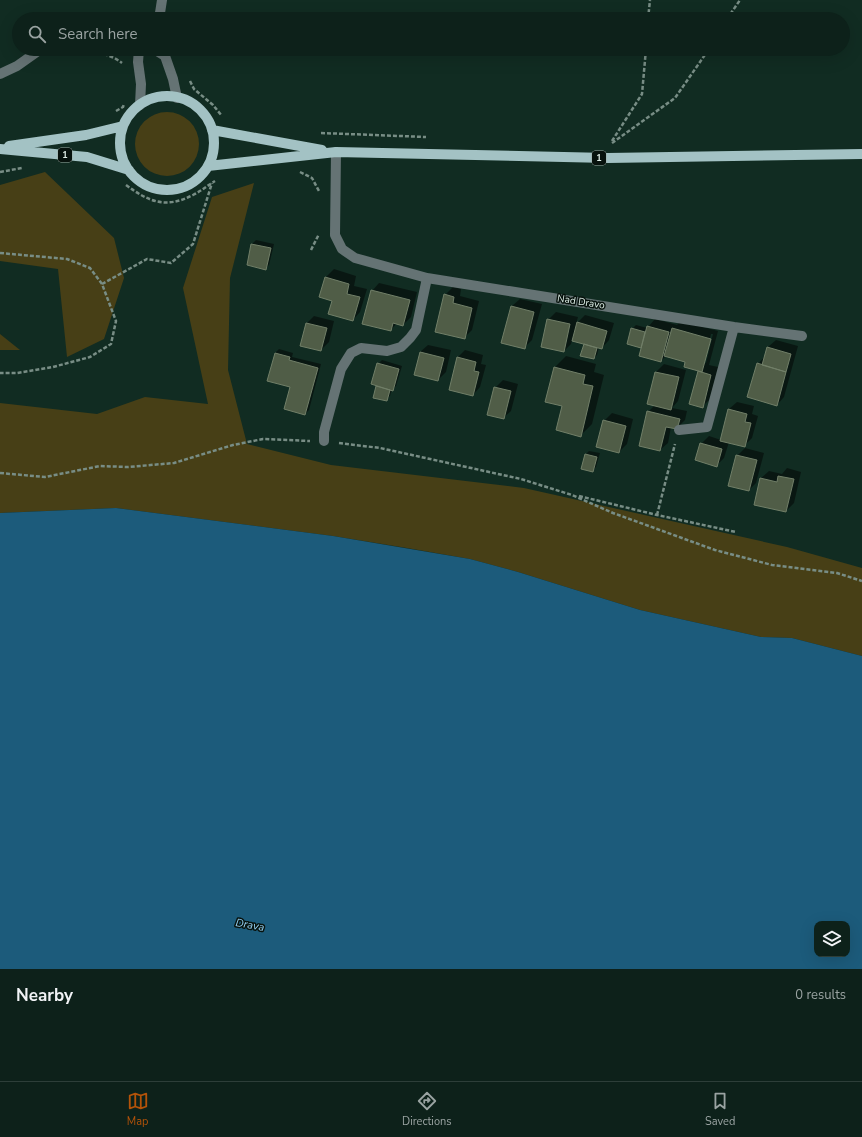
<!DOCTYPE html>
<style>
:root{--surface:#0d211a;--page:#162923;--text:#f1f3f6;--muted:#9aa3a2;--line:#2d3e39;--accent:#b45309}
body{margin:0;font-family:"Nunito Sans",sans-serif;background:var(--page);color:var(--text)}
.controls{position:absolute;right:12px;bottom:12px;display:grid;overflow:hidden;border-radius:8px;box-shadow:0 4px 16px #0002}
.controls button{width:36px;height:36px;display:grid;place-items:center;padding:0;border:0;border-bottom:1px solid var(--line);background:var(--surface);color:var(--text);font:20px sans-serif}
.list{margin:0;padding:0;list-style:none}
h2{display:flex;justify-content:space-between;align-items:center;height:52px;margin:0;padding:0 16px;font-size:17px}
h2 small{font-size:13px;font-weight:400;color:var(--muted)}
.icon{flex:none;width:22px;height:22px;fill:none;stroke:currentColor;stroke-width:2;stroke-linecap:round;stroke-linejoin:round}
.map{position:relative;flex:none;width:862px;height:969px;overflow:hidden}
.search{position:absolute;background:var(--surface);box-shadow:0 4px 16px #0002;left:12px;right:12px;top:12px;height:44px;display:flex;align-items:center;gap:10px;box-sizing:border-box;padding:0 14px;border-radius:22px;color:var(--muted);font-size:15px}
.sheet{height:112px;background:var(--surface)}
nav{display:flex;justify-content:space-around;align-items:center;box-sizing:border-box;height:56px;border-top:1px solid var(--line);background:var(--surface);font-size:11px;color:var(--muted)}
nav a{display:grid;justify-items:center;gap:2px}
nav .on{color:var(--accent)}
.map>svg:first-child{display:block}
.green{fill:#473f16}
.water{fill:#1c5b7b;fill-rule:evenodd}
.shadow{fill:#0007;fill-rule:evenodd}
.building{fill:#505d47;stroke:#717f68}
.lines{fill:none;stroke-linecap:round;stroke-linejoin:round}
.path{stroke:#788d85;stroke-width:2.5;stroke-dasharray:4 2;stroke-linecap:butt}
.minor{stroke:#657374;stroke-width:10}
.major{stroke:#a3c2c4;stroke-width:10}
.labels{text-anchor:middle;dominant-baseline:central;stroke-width:3;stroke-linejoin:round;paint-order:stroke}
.shield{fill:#07120d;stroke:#9eada6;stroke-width:1}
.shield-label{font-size:9px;font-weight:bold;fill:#dfefe8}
.street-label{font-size:10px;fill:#dfefe8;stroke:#07120d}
.water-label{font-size:11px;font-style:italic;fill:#97d3f6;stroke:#07120d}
</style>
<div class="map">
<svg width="862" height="969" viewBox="0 0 862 969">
<rect width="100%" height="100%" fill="#112c22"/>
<path class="green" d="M135 144a32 32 0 1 1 64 0a32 32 0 1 1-64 0Z
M45,172L114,238L124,278L104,339L67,357L58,269L0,261V185Z
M254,183L230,278L228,370L247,444L331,465L524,488L787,547L862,568V656L792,638L761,637L640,610L518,572L470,559L407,548L333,536L116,508L0,513V403L97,414L145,397L208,404L183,288L212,197Z
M0,334L20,350H0Z"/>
<path class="water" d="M116,508L333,536L470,559L518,572L640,610L761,637L792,638L862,656V969H0V513ZM817,924H847V954H817Z"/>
<path class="shadow" d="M256,240L274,244L269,265L266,268L248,265L252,244Z
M334,269L356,276L354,286L367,289L360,312L353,320L334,300L320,297L326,277Z
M379,283L417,292L411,317L403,325L397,323L391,330L372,291Z
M453,287L461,289L460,296L479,301L472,330L464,338L445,295Z
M520,299L542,304L532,340L524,348L512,306Z
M556,312L578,317L576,324L585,315L614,323L609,340L602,348L599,347L597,355L594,358L585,343L572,340L571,344L564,351L548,320Z
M314,316L334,321L329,342L321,350L307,323Z
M655,319L677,325L681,321L718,331L709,365L718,367L710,399L702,407L690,404L699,370L687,361L666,356L661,361L642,347L628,344L632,329L636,325L647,328L648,327ZM711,334H713L706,363H704Z
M776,340L798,346L784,397L777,405L758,364L765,356L768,347Z
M428,345L451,350L446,372L438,380L420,352Z
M279,349L293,353L292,357L321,364L309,410L305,414L291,386L268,380L275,353Z
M465,350L483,355L481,364L486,365L480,387L473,395L457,358Z
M566,356L596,364L594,372L604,375L592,424L580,436L564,405L555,367Z
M382,360L402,366L396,386L393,389H392L390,396L386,400L374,397L378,385V364Z
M664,364L686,370L678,401L672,408L687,411L685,420L677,428L671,427L668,443L660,450L648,412L655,405L648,403L656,372Z
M503,380L518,384L511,411L503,418L495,388Z
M737,402L754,406L752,414L758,416L752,438L744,446L729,442L724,458L717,465L701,444L709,436L721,440L729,409Z
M612,413L633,419L627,444L619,452L604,421Z
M745,448L764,453L756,483L749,490L737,456Z
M589,451L600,453L596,467L592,471L582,468L586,454Z
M787,468L801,472L794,503L786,511L761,478L769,471L782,474Z"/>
<path class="building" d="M251,244L271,248L266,270L247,265Z
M325,277L349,284L347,294L360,297L353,321L328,314L332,301L319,297Z
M371,290L410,300L403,326L393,323L391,331L362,324Z
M444,294L454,297L453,303L472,308L465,339L435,332Z
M511,306L534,312L525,349L501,343Z
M547,319L570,324L564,352L541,347Z
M577,322L607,331L602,349L572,341Z
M306,323L327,328L321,351L300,346Z
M647,326L669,332L661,362L639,356Z
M631,328L645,332L641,348L627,344Z
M672,328L711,339L702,372L684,367L685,362L664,356Z
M584,344L597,348L594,359L580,356Z
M767,347L791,354L786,372L762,365Z
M420,352L444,358L438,381L414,375Z
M275,353L290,357L289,360L318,368L305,415L284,409L290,387L267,381Z
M457,357L476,362L474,371L479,372L473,396L449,390Z
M377,363L399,369L393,391L371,384Z
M757,363L786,372L777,406L747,397Z
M554,367L585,375L583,384L593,386L581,437L556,430L562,406L545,402Z
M698,371L711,375L703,408L689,404Z
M655,372L679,377L671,410L647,404Z
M376,386L390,390L387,401L373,398Z
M494,387L511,391L504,419L487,415Z
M728,409L747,414L745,422L751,423L745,447L720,441Z
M647,411L680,419L677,429L666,427L660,451L639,446Z
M603,420L626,426L619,453L596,447Z
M700,443L722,449L717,467L695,460Z
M585,454L597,457L593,472L581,469Z
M736,455L757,460L749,491L728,486Z
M778,476L794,479L786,512L754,505L760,478L777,482Z"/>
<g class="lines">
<path class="path" d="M648,19L650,0
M727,19L740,0
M80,51C95,52 109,53 122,63
M190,81L194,89L213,105L222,116
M116,111L123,107L124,104
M321,133L426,137
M612,141L642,94L646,49
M612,143L675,98L709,49
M0,172L22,168
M300,172L312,178L319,191
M126,185C149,202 166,209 193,195C201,191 207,186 215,181
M311,250L319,234
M0,253L67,259L90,268L102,284L116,321L111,344L90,357L53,367L17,373H0
M102,284L147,259L171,263L193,244L212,183
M339,443L380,448L521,479L572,495L613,513L715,550L772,565L837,573L862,581
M0,473L45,477L100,466L128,467L174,463L233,445L263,439L310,441
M579,496L657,515L736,532
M657,515L675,444"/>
<path class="minor" d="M157,19L160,13L162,0
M139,49L138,62L141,84L140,105
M154,49L165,56L173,79L177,98
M0,74L17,66L41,49
M336,152L335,235L342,249L355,258L427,278L734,327L802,336
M679,430L707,427L734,327
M324,441V432L341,369L351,353L361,348L387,351L401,347L410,338L416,330L427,278"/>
<path class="major" d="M120 143a47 47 0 1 1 94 0a47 47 0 1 1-94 0Z
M212,130L322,150
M9,146L86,135L123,126
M0,149L87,157L129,170
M208,166L336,152L608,158L862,154"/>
</g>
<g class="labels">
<g class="shield">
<rect x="58" y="148" width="14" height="14" rx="3"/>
<rect x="592" y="151" width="14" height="14" rx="3"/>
</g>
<g class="shield-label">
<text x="65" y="155">1</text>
<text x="599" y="158">1</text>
</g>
<g class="street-label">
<text transform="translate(581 302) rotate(9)">Nad Dravo</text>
</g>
<g class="water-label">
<text transform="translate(250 925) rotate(10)">Drava</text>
</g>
</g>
</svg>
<div class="controls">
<button><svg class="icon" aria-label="layers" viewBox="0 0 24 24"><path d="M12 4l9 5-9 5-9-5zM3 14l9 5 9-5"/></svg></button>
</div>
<div class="search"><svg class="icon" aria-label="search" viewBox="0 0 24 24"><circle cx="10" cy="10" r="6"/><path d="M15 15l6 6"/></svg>Search here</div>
</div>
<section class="sheet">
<h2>Nearby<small>0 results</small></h2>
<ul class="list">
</ul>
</section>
<nav>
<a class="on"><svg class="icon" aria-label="map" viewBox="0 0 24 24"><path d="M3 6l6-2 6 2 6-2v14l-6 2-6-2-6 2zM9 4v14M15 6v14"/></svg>Map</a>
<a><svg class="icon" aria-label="directions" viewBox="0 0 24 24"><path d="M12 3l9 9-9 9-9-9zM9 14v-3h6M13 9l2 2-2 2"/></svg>Directions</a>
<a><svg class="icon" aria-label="saved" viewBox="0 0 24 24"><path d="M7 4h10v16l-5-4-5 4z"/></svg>Saved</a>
</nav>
